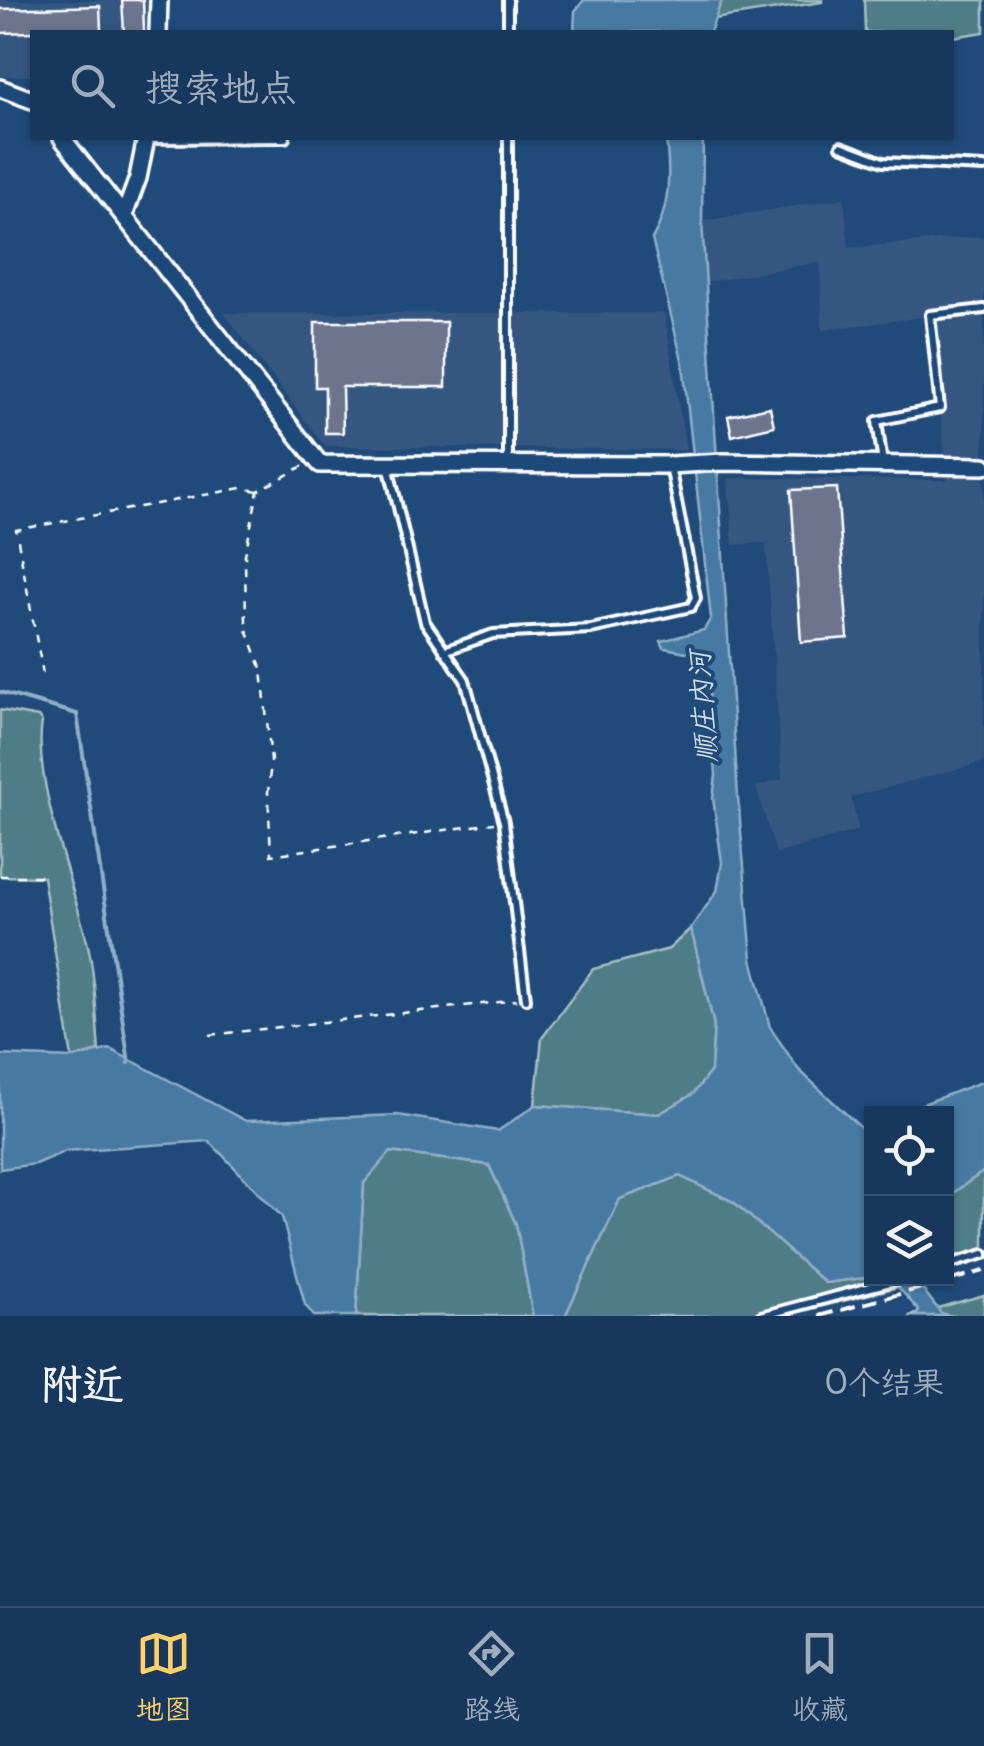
<!DOCTYPE html>
<html lang="zh">
<meta charset="utf-8">
<style>
:root{--surface:#17385c;--page:#244365;--text:#f1f3f6;--muted:#9eacbb;--line:#365272;--accent:#ffd166}
body{margin:0;font-family:"Playpen Sans","LXGW WenKai TC",sans-serif;background:var(--page);color:var(--text)}
.controls{position:absolute;right:30px;bottom:30px;display:grid;overflow:hidden;border-radius:0px;box-shadow:0 2px 8px #0004}
.controls button{width:90px;height:90px;display:grid;place-items:center;padding:0;border:0;border-bottom:2px solid var(--line);background:var(--surface);color:var(--text);font:50px sans-serif}
.list{margin:0;padding:0;list-style:none}
h2{display:flex;justify-content:space-between;align-items:center;height:130px;margin:0;padding:0 40px;font-size:42px}
h2 small{font-size:32px;font-weight:400;color:var(--muted)}
.icon{flex:none;width:55px;height:55px;fill:none;stroke:currentColor;stroke-width:2;stroke-linecap:round;stroke-linejoin:round}
.map{position:relative;flex:none;width:984px;height:1316px;overflow:hidden}
.search{position:absolute;background:var(--surface);box-shadow:0 2px 8px #0004;left:30px;right:30px;top:30px;height:110px;display:flex;align-items:center;gap:25px;box-sizing:border-box;padding:0 35px;border-radius:0px;color:var(--muted);font-size:38px}
.sheet{height:290px;background:var(--surface)}
nav{display:flex;justify-content:space-around;align-items:center;box-sizing:border-box;height:140px;border-top:2px solid var(--line);background:var(--surface);font-size:28px;color:var(--muted)}
nav a{display:grid;justify-items:center;gap:5px}
nav .on{color:var(--accent)}
.map>svg:first-child{display:block}
.built{fill:#365780}
.green{fill:#4f7d87;stroke:#a7bec3;stroke-width:2.5}
.water{fill:#467aa3;stroke:#90afc8;stroke-width:2.5}
.lines{fill:none;stroke-linecap:round;stroke-linejoin:round}
.stream{stroke:#90afc8;stroke-width:4}
.building{fill:#6c748d;stroke:#fff;stroke-width:2.5}
.service-casing{stroke:#fff;stroke-width:14}
.tertiary-casing{stroke:#fff;stroke-width:22}
.path{stroke:#fff;stroke-width:2.5;stroke-dasharray:8 8;stroke-linecap:butt}
.service{stroke:#1f4a7a;stroke-width:6}
.tertiary{stroke:#1f4a7a;stroke-width:15}
.rail{stroke:#fff;stroke-width:4;stroke-dasharray:15 8;stroke-linecap:butt}
.labels{text-anchor:middle;dominant-baseline:central;stroke-width:8;stroke-linejoin:round;paint-order:stroke}
.water-label{font-size:28px;font-style:italic;fill:#d1dee8;stroke:#1f4a7a}
</style>
<div class="map">
<svg width="984" height="1316" viewBox="0 0 984 1316">
<rect width="100%" height="100%" fill="#1f4a7a"/>
<filter id="ink" filterUnits="userSpaceOnUse"><feTurbulence type="fractalNoise" baseFrequency=".01" numOctaves="2"/><feDisplacementMap in="SourceGraphic" scale="20" xChannelSelector="R" yChannelSelector="G"/><feConvolveMatrix kernelMatrix="1 2 1 2 8 2 1 2 1" color-interpolation-filters="sRGB"/></filter>
<g filter="url(#ink)">
<path class="built" d="M0,0H149V32H32V76H0Z
M844,198L849,248L984,236V762L851,797L859,830L776,854L756,787L782,779L766,543L733,545L728,478L947,480L931,316L822,330L820,262L707,282L702,221Z
M224,313H664L686,450L325,446Z"/>
<path class="green" d="M722,0H822V2L714,19Z
M864,0H984V32L952,37V32H865Z
M0,710L38,717L42,722C32,778 76,892 89,950C96,983 96,1018 99,1051L72,1058L43,877L0,876Z
M691,928L714,1025L711,1071L693,1094L659,1114L535,1105L542,1038L593,969L669,949Z
M390,1152L489,1165L516,1224L533,1316H356L364,1183Z
M984,1171V1249L947,1261V1197Z
M680,1176L734,1202L825,1283L871,1277L891,1279L898,1287L784,1316H565L620,1199Z
M984,1295V1316H909Z"/>
<path class="water" d="M584,0H722L710,32H574L575,11Z
M666,138H703L702,221L738,797L752,959L770,1027L798,1069L861,1128L871,1124V1277L825,1283L734,1202L680,1176L620,1199L565,1316H533L516,1224L489,1165L391,1152L364,1183L356,1316H314L305,1305L282,1217L209,1141L66,1151L35,1164L0,1169V1055L72,1058L110,1049L246,1121L398,1115L498,1131L535,1105L659,1114L693,1094L711,1071L714,1025L691,928L717,891L722,863L713,798L716,775L707,668L697,654L664,648L661,641L704,630L711,618L683,364L652,239C671,207 670,173 666,138Z
M984,1081V1171L947,1197L946,1114L899,1113Z
M891,1279H915L941,1313L952,1316H916L919,1311Z"/>
<g class="lines">
<path class="stream" d="M0,692L77,714L129,1063"/>
</g>
<path class="building" d="M122,0H143L144,32H124Z
M100,6L101,30L0,33V9Z
M315,322H446V387H342L343,433H325V387H315Z
M770,407L774,426L732,436L728,416Z
M837,488L848,638L801,642L791,490Z"/>
<g class="lines">
<g class="service-casing">
<path id="service" d="M508,0V32
M508,138V463
M147,139L285,138
M841,146L883,162L984,167
M883,464L877,421L940,408L930,315L984,309
M388,465L425,622L465,680L504,822L526,999
M444,651L493,634L591,629L691,607L696,598L670,466
M946,1265L984,1254
M761,1316L905,1278"/>
</g>
<g class="tertiary-casing">
<path id="tertiary" d="M158,32L159,0
M0,88L32,100
M62,138L320,464L669,465L723,462L984,466
M124,216L138,178L146,138"/>
</g>
<path class="path" d="M303,466L258,491L245,555L246,627L262,670L271,761L268,792L271,855L494,823
M43,674L16,530L242,488L258,491
M0,876H40
M210,1035L517,1000"/>
<use href="#service" class="service"/>
<use href="#tertiary" class="tertiary"/>
<path class="rail" d="M819,1316L984,1271"/>
</g>
</g>
<g class="labels">
<g class="water-label">
<text transform="translate(701 707) rotate(-94)">顺庄内河</text>
</g>
</g>
</svg>
<div class="controls">
<button><svg class="icon" aria-label="locate" viewBox="0 0 24 24"><circle cx="12" cy="12" r="6"/><path d="M12 2v4M12 18v4M2 12h4M18 12h4"/></svg></button>
<button><svg class="icon" aria-label="layers" viewBox="0 0 24 24"><path d="M12 4l9 5-9 5-9-5zM3 14l9 5 9-5"/></svg></button>
</div>
<div class="search"><svg class="icon" aria-label="search" viewBox="0 0 24 24"><circle cx="10" cy="10" r="6"/><path d="M15 15l6 6"/></svg>搜索地点</div>
</div>
<section class="sheet">
<h2>附近<small>0个结果</small></h2>
<ul class="list">
</ul>
</section>
<nav>
<a class="on"><svg class="icon" aria-label="map" viewBox="0 0 24 24"><path d="M3 6l6-2 6 2 6-2v14l-6 2-6-2-6 2zM9 4v14M15 6v14"/></svg>地图</a>
<a><svg class="icon" aria-label="directions" viewBox="0 0 24 24"><path d="M12 3l9 9-9 9-9-9zM9 14v-3h6M13 9l2 2-2 2"/></svg>路线</a>
<a><svg class="icon" aria-label="saved" viewBox="0 0 24 24"><path d="M7 4h10v16l-5-4-5 4z"/></svg>收藏</a>
</nav>
